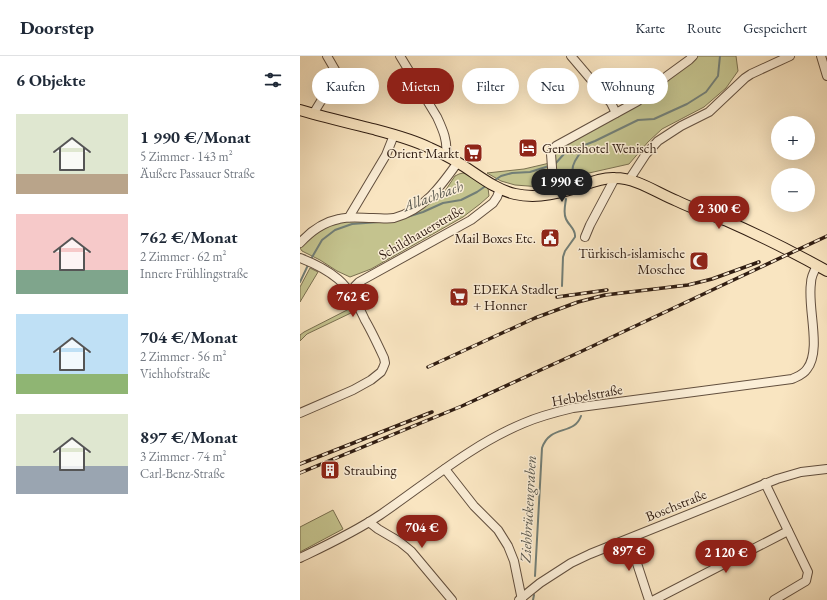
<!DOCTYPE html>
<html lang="de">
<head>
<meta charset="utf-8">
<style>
	:root { --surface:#fff; --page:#f6f6f7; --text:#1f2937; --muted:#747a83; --line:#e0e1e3; --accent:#8f2418 }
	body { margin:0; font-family:"EB Garamond",serif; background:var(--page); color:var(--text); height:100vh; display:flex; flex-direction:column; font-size:15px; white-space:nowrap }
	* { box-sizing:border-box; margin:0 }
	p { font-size:13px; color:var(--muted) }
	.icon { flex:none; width:22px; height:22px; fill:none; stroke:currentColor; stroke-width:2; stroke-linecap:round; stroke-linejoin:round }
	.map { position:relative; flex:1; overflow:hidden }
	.panel { display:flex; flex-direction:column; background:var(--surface); width:300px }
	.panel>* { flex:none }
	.hud { position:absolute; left:12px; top:12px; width:380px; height:36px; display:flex; gap:8px }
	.fabs { position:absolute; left:471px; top:60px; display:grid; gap:8px }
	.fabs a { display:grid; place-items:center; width:44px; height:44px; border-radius:50%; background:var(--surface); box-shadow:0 4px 16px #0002; font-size:20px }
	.price { position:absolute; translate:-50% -34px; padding:0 9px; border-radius:14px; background:var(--accent); color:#fff; font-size:13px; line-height:26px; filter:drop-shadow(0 1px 2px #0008) }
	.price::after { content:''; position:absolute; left:50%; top:24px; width:12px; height:9px; margin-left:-6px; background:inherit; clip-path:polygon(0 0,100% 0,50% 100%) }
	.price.on { background:#222; color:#fff }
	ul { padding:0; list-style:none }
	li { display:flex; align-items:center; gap:12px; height:100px; padding:0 16px }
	li span { display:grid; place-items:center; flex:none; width:112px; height:80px; border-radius:0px; color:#555 }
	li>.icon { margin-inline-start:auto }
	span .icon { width:48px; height:48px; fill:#fffc; stroke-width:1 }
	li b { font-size:17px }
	h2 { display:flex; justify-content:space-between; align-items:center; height:48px; padding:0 16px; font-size:17px }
	.chip { padding:0 14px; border-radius:18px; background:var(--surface); box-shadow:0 4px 16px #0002; font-size:14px; line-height:36px }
	.chip.on { background:var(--accent); color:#fff }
	header { display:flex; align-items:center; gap:24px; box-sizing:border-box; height:56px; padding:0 20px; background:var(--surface); border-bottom:1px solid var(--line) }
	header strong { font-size:19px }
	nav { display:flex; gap:22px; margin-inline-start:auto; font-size:14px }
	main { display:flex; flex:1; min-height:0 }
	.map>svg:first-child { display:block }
	.green { fill:#c4c38e; stroke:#7a7050 }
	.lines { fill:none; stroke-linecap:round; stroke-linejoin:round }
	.stream { stroke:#727e76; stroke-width:2 }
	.minor-casing { stroke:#624f3e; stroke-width:10 }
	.major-casing { stroke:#301d12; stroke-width:12 }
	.minor { stroke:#fbeed7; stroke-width:8 }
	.major { stroke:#f9e5c1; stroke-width:10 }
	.rail-casing { stroke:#301d12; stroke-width:3.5 }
	.rail { stroke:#fbeed7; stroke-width:2; stroke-dasharray:6; stroke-linecap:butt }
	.labels { text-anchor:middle; stroke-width:3; stroke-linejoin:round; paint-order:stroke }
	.poi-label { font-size:14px; fill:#301d12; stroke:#fbeed7; text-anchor:start }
	.street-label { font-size:14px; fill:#301d12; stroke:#fbeed7 }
	.water-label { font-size:15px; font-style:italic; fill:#56554c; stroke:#fbeed7 }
</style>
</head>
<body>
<header>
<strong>Doorstep</strong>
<nav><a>Karte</a><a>Route</a><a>Gespeichert</a></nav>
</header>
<main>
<section class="panel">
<h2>6 Objekte<svg class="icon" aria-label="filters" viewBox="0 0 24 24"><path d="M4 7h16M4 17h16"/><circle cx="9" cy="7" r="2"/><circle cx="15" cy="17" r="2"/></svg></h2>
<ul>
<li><span style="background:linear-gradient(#dfe7d0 75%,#b9a48a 0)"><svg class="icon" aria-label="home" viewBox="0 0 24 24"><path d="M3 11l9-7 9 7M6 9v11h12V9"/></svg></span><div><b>1 990 €/Monat</b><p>5 Zimmer · 143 m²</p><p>Äußere Passauer Straße</p></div></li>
<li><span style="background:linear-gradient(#f6c9c9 70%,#7fa58c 0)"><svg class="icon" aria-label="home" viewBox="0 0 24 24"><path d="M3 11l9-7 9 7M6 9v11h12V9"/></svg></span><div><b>762 €/Monat</b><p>2 Zimmer · 62 m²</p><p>Innere Frühlingstraße</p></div></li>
<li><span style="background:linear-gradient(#bfe0f5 75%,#8fb573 0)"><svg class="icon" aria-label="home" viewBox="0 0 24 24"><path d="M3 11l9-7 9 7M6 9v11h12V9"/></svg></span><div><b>704 €/Monat</b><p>2 Zimmer · 56 m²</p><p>Viehhofstraße</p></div></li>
<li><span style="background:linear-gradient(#dfe7d0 65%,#9aa5b1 0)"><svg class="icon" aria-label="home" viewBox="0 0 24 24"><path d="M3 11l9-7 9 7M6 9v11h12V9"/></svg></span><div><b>897 €/Monat</b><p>3 Zimmer · 74 m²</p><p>Carl-Benz-Straße</p></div></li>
</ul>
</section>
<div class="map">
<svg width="527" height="544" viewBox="0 0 527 544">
	<rect width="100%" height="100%" fill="#f9e5c1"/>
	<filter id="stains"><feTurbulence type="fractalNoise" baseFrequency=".005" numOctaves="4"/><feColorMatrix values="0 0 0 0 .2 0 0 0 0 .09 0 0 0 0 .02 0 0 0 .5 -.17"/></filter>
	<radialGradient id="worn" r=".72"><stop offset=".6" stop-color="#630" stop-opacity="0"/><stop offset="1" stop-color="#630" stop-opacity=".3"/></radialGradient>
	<g class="green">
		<path d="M397 0H436L438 15 426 32 404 51 362 73 348 86 329 108 289 117 261 128 241 131 215 129 201 125 187 117 224 113 254 106V99L258 93 340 46Z"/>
		<path d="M163 117 169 118 188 132 189 140 180 148 163 161 71 213 50 221 37 215 20 204 2 195 0 192 12 179 35 167 114 157 132 146 145 135 155 120 159 118Z"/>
		<path d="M10 212 18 216 0 246V231Z"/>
		<path d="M51 252 53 256 7 278 0 285V279L4 276Z"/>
		<path d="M33 454 43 473 0 496V471Z"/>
	</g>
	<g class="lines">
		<g class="stream">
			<path d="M255 108 264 98 267 96 295 85 338 64 354 63 387 48 406 36 418 20 420 0"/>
			<path d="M271 125 273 110 275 105 285 89"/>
			<path d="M192 126 201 120 212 117 230 116 249 110"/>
			<path d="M107 161 123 156 143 147 161 144 177 136 187 129"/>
			<path d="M11 203 22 184 35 174 52 168 79 166"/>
			<path d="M0 226 9 207"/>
			<path d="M262 230 263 201 265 195 275 181C276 173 269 170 266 163 263 157 265 150 266 143"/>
			<path d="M235 520 242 392C250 368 274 380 281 360"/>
			<path d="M233 544 234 539"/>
		</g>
		<g class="minor-casing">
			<g id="minor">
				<path d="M100 0 137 61C143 74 148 85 146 100"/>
				<path d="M271 0 311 47 316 57"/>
				<path d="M521 0 527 20"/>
				<path d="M13 58 21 45 39 25V22L38 19 27 0"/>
				<path d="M329 124 346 98 358 85 381 70 409 56 445 22 451 18 490 0"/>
				<path d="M254 138 251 98 252 94 256 90 338 45 367 20 389 4 393 0"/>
				<path d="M49 161 86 99 94 79"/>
				<path d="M285 181 290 169 315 122"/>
				<path d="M0 187C10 176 24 166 39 163 50 160 62 162 73 162 80 162 88 163 94 162 124 154 141 130 158 106"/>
				<path d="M0 202C13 207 26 213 38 223 50 233 58 249 65 264 72 276 78 289 84 302L85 307 83 312 81 316 71 324 53 334 0 357"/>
				<path d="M51 238 55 230 59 226 171 164 193 147 197 141 200 133"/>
				<path d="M145 413 174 450 198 474 208 490 214 505 222 544"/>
				<path d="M465 427 508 516 506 525 474 544"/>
				<path d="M69 466 78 473 100 486 111 495 152 544"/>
				<path d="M329 483 349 544"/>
				<path d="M0 502C27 489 55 476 80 459 127 427 171 389 224 367 240 360 256 356 273 352L492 323C498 320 503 319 507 313 522 294 507 251 511 227 511 221 514 215 517 210"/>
				<path d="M219 544 240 527 271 507 290 498 477 423 501 416 527 413"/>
				<path d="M354 544 488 475"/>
			</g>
		</g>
		<g class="major-casing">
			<path id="major" d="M0 54C24 61 49 67 73 73 92 78 112 83 130 92 139 96 149 101 157 106 176 117 193 133 215 138 232 142 252 139 269 134 284 130 299 121 315 122 337 122 357 137 377 145 393 153 410 158 427 165 461 180 495 197 527 215"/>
		</g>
		<use href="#minor" class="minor"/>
		<use href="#major" class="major"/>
		<g class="rail-casing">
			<g id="rail">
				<path d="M257 241 307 234"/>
				<path d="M128 311 235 262 278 246 305 239 388 229 412 223 459 206"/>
				<path d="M0 408 132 356"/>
				<path d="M0 417 162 350 280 296 527 180"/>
			</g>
		</g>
		<use href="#rail" class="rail"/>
	</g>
	<defs>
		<g id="hotel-square" transform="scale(1)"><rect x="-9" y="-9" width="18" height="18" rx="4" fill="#8f2418" stroke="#fbeed7"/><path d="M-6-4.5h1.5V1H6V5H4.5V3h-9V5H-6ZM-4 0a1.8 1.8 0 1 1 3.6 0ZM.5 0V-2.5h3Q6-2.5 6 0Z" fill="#fff"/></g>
		<g id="supermarket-square" transform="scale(1)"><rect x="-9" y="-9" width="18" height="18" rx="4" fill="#8f2418" stroke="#fbeed7"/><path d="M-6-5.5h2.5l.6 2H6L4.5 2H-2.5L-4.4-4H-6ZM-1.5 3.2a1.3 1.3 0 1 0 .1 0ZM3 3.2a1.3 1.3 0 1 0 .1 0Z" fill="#fff"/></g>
		<g id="civic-square" transform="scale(1)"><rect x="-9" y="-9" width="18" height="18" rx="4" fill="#8f2418" stroke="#fbeed7"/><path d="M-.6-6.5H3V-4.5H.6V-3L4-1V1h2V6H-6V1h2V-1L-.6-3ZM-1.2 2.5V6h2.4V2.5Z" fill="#fff"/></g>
		<g id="mosque-square" transform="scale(1)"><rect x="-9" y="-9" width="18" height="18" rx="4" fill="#8f2418" stroke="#fbeed7"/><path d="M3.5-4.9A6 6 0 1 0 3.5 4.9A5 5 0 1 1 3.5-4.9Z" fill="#fff"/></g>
		<g id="building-square" transform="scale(1)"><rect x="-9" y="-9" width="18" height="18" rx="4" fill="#8f2418" stroke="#fbeed7"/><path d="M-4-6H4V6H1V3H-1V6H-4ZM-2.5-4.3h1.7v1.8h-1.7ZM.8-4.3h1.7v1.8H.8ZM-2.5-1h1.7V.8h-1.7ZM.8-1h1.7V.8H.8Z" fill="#fff"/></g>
	</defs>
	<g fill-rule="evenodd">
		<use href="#hotel-square" x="228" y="92"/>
		<use href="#supermarket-square" x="173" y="97"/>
		<use href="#civic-square" x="250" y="182"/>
		<use href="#mosque-square" x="399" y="205"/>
		<use href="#supermarket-square" x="159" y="241"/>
		<use href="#building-square" x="30" y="414"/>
	</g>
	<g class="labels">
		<g class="poi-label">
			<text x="242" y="97">Genusshotel Wenisch</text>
			<text x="159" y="102" text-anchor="end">Orient Markt</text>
			<text x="236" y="187" text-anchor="end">Mail Boxes Etc.</text>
			<text x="385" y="202" text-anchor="end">Türkisch-islamische<tspan x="385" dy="16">Moschee</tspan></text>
			<text x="173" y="238">EDEKA Stadler<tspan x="173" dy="16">+ Honner</tspan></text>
			<text x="44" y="419">Straubing</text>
		</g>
		<g class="street-label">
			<text transform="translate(121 176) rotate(-30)" y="5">Schildhauerstraße</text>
			<text transform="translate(287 339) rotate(-10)" y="5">Hebbelstraße</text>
			<text transform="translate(376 449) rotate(-22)" y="5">Boschstraße</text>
		</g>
		<g class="water-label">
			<text transform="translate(133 140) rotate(-20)" y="5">Allachbach</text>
			<text transform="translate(228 453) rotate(-87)" y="5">Ziehbrückengraben</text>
		</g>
	</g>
	<rect width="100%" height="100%" filter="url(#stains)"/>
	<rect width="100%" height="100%" fill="url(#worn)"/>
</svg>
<div class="fabs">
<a>+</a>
<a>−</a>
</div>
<b class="price on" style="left:262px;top:147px">1 990 €</b>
<b class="price" style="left:419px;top:174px">2 300 €</b>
<b class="price" style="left:53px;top:262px">762 €</b>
<b class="price" style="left:122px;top:493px">704 €</b>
<b class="price" style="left:329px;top:516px">897 €</b>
<b class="price" style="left:426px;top:518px">2 120 €</b>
<div class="hud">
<a class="chip">Kaufen</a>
<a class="chip on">Mieten</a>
<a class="chip">Filter</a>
<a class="chip">Neu</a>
<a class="chip">Wohnung</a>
</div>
</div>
</main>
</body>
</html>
